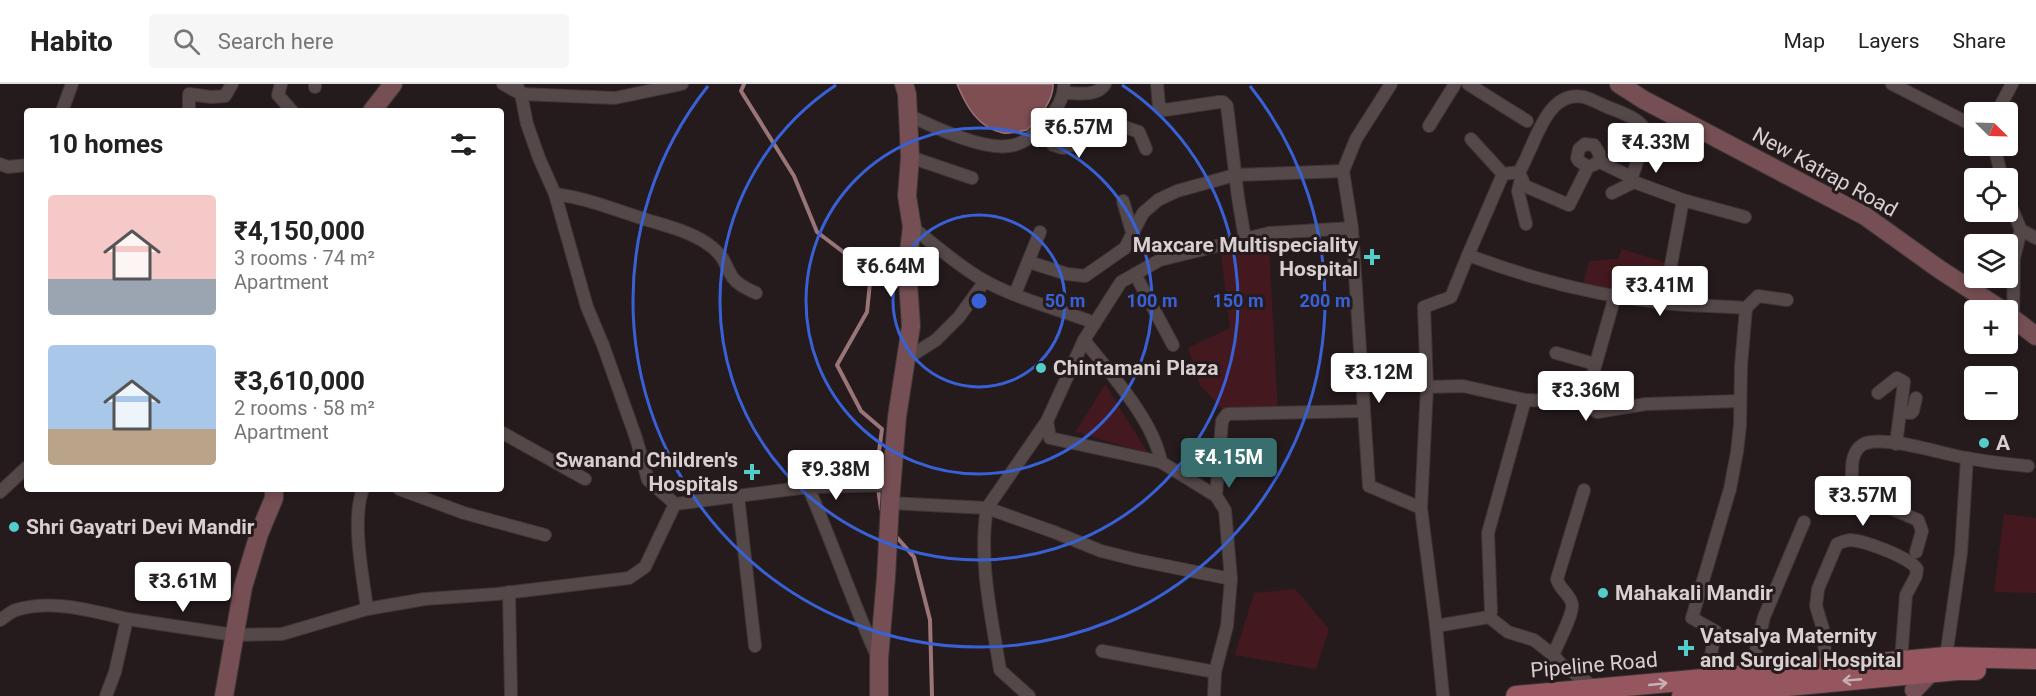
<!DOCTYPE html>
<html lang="en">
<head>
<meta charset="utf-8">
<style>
	:root { --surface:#fff; --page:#f6f6f6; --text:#222; --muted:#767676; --line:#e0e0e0; --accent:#386f6e }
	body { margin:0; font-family:Roboto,sans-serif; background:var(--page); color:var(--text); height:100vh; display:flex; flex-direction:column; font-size:22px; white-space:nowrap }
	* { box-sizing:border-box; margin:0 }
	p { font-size:20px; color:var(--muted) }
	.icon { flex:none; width:33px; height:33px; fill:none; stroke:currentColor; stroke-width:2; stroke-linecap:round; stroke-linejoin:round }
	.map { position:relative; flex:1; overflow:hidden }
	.panel { position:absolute; left:24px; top:24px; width:480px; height:384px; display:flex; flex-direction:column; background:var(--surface); border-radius:6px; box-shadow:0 3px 9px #0003 }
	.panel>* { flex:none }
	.needle { width:39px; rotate:113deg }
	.tools { position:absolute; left:1964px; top:18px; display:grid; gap:12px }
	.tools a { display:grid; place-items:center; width:54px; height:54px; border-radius:6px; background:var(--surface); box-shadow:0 3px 9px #0003; font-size:30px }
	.price { position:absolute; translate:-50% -51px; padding:0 14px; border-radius:6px; background:#fff; color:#222; font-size:20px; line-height:39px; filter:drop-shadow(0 2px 3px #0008) }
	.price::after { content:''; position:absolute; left:50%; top:36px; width:18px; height:14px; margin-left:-9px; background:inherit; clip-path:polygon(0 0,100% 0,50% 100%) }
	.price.on { background:var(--accent); color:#fff }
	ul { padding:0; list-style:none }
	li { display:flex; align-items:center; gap:18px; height:150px; padding:0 24px }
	li span { display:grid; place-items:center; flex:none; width:168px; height:120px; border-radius:6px; color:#555 }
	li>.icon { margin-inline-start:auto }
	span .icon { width:72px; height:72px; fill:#fffc; stroke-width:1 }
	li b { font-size:26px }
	h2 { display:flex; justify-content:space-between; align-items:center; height:72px; padding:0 24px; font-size:26px }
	header { display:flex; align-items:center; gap:36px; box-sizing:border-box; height:84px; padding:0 30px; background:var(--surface); border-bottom:2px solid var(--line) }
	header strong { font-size:28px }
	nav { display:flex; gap:33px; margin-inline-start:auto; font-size:21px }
	.search { width:420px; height:54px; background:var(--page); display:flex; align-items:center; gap:15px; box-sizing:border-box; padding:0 21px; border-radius:6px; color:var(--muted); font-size:22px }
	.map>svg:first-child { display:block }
	.green { fill:#43191f }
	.water { fill:#7e4e53; stroke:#997578; stroke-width:1.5 }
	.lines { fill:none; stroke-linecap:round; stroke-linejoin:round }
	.stream { stroke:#997578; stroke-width:4 }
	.street-casing { stroke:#3e3636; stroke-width:14 }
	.secondary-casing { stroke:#3e3636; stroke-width:20 }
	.primary-casing { stroke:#3e3636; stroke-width:22 }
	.street { stroke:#554849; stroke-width:12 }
	.secondary { stroke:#764f54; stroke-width:18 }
	.primary { stroke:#96565f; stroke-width:20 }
	.oneway { stroke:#c7b1b4 }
	.ring { fill:none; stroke:#3961d7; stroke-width:3 }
	.poi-dot { fill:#53cdca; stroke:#261b1c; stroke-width:2 }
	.labels { text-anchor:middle; stroke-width:6; stroke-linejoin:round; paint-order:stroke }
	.street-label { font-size:21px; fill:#d7cfd0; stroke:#261b1c }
	.poi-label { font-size:21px; font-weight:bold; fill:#d7cfd0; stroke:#261b1c; text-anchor:start }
	.centre { fill:#3961d7; stroke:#261b1c; stroke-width:3 }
	.ring-label { font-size:18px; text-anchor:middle; font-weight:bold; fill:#3961d7; stroke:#261b1c; stroke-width:6; stroke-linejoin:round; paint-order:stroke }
</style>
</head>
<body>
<header>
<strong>Habito</strong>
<div class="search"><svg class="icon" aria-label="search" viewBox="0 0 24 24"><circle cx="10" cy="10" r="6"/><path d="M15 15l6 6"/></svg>Search here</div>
<nav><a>Map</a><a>Layers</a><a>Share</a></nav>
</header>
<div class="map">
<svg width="2036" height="612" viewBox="0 0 2036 612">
	<rect width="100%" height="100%" fill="#261b1c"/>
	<g class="green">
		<path d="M1269 165 1278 328H1225L1200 301 1188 264 1230 244 1221 170Z"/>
		<path d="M1622 165 1667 179 1660 215 1583 201 1589 177 1618 175Z"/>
		<path d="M1105 300 1148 369 1076 348Z"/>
		<path d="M2004 430 2036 434V509L1994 508Z"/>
		<path d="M1295 505 1329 545 1316 585 1235 571 1254 509Z"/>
	</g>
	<path class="water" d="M957 0H1053C1054 17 1038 34 1027 46 1020 47 1010 50 1003 49 978 44 966 22 957 0Z"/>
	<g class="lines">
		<g class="stream">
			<path d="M744 0 741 7 794 92 817 148 871 189 867 228 837 281 861 327 882 345 876 390 881 425"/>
			<path d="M894 450 914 473 930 536 932 612"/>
		</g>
		<g class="street-casing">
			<g id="street">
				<path d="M281 0 278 11 292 27"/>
				<path d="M503 0 521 10 527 40 539 74 555 110 587 223 603 261 636 354 648 396 675 420"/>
				<path d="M1157 0 1159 22 1165 26 1219 18H1223L1227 22 1238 113 1245 156"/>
				<path d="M1391 0 1356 55 1343 87 1352 144 1369 402 1421 424 1436 542 1443 612"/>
				<path d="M1468 0 1527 37"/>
				<path d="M1892 0 1974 42"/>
				<path d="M315 3V0"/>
				<path d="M518 4 521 10 615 14 682 0"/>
				<path d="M1064 9C1078 9 1097 13 1105 0"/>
				<path d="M62 27 72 0"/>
				<path d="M189 27V10L211 13 225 12 232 0"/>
				<path d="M1997 28 2012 0"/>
				<path d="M906 30C932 42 981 66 1008 62 1023 61 1033 51 1044 41 1054 30 1064 15 1064 0"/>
				<path d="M1429 42 1455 0"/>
				<path d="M1041 43 1053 61 1063 64 1125 43 1139 48 1146 65"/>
				<path d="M1471 55 1503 90"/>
				<path d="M1994 62 2002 94"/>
				<path d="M910 73 972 94"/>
				<path d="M0 80 8 83 27 81"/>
				<path d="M1519 88 1525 102 1569 121 1588 83"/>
				<path d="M1503 90 1519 88C1535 63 1545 5 1584 13 1591 15 1598 19 1605 22 1622 29 1638 33 1647 48L1633 90 1627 91 1600 78 1599 69 1594 61 1585 60 1579 65 1577 74 1579 77 1588 83 1600 78"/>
				<path d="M1521 95 1518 107 1526 140"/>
				<path d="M1612 109 1634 98 1683 116 1745 133"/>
				<path d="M555 110C585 114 607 123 635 132 660 141 692 146 713 164 726 175 725 182 733 194 739 202 748 205 756 209"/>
				<path d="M2007 113 2021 146 2036 154"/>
				<path d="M1123 117 1132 148"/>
				<path d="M912 143C935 161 957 181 983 196 1017 215 1058 225 1095 239"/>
				<path d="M1468 171 1503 90"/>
				<path d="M1029 178 1067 190 1085 192 1125 164 1143 129 1158 116 1177 107 1235 91 1343 87"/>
				<path d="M1135 190 1173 261"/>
				<path d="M1015 210 1040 148"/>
				<path d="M1664 219 1683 116"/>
				<path d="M1746 224 1758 212 1787 216"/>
				<path d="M2013 234 2014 174 2021 146"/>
				<path d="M1084 256C1110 289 1154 337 1161 378L1216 412 1225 426 1231 495 1227 542 1215 588 1214 612"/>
				<path d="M1556 269 1595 280"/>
				<path d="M906 275 936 256 959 233 985 197"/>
				<path d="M1427 303 1463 302 1525 316 1488 449 1491 528 1489 533 1436 542"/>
				<path d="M1878 309 1897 294 1904 298 1896 360"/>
				<path d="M1525 316 1585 318 1597 328 1646 320 1740 317"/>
				<path d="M1585 318 1615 212"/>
				<path d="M1901 328 1911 329 1913 327 1916 314"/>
				<path d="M1047 337 1050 354 1161 378"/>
				<path d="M501 348 585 395"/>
				<path d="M808 403 891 401"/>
				<path d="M363 405C351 436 363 492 367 525"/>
				<path d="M399 405 464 429 545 451"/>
				<path d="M0 408 27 383"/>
				<path d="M738 412 755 562"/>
				<path d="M1216 412 1222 337 1227 330 1364 327"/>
				<path d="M890 419 987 424 1054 448 1101 467 1137 476 1231 495"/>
				<path d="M1421 424 1427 303 1424 223 1451 213 1468 171C1533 196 1604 213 1673 220 1697 222 1721 222 1746 224L1741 282 1740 341 1737 368 1730 405 1692 534 1715 547 1710 578 1705 595"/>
				<path d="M1916 468 1922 447 1918 436 1859 411C1850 404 1852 396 1852 385 1852 375 1855 363 1866 359 1889 352 1942 370 1967 374 1987 378 2007 380 2028 382"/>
				<path d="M509 508 511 612"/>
				<path d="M1489 533 1508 548 1534 556 1553 571 1561 580 1597 605"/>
				<path d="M127 535 234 551 282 550 367 525 425 515 497 510 629 494 645 483 675 420 808 403C833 459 852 518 878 574"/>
				<path d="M0 536C5 533 10 528 16 526 52 515 92 527 127 535L115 588 106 612"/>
				<path d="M1102 567 1215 588"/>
				<path d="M1553 571C1557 561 1574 529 1572 520 1570 510 1559 505 1557 495L1584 406"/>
				<path d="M1946 573 1961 469 1967 374"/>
				<path d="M1826 584 1823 545 1816 522 1818 505 1837 460C1842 458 1846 456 1851 456 1865 457 1909 473 1917 485L1916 492 1906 511 1901 576"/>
				<path d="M1750 591 1764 533 1804 438"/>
				<path d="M1029 612 1000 586C992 534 978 477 987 424L1047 337 1084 256 1121 198 1160 176 1269 149 1352 144"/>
			</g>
		</g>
		<g class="secondary-casing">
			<g id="secondary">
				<path d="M1619 0 1644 16 1865 132 1939 185 2002 226"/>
				<path d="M372 27 393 0"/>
				<path d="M2007 230 2036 252"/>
				<path d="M1914 606 1936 583"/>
				<path d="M224 612 243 503 259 450 274 414V405"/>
				<path d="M879 612V575L886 493 890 419 897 333 911 242 907 183 912 143 907 112 910 73 907 10 904 0"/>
			</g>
		</g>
		<g class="primary-casing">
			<g id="primary">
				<path d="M1516 612 1946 573 2036 575"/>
				<path d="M1682 612 1957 586H1976"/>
			</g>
		</g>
		<use href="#street" class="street"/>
		<use href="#secondary" class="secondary"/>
		<use href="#primary" class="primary"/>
	</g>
	<defs><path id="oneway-shaft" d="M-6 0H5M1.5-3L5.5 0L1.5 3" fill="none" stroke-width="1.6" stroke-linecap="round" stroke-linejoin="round" transform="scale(1.5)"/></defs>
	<g class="oneway">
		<use href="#oneway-shaft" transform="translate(1852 596) rotate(175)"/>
		<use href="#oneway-shaft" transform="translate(1658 600) rotate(-6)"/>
	</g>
	<g class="ring">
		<circle cx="979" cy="217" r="86"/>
		<circle cx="979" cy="217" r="173"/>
		<path d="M1122 1A259 259 0 1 1 836 1"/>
		<path d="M1250 2A346 346 0 1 1 708 2"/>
	</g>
	<g class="poi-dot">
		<path d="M1369 164h6v6h6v6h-6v6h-6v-6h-6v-6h6z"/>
		<circle cx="1041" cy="284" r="6"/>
		<circle cx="1984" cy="359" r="6"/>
		<path d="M749 379h6v6h6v6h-6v6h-6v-6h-6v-6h6z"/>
		<circle cx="14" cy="443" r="6"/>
		<circle cx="1603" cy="509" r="6"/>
		<path d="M1683 555h6v6h6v6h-6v6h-6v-6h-6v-6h6z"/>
	</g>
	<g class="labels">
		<g class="street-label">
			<text transform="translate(1825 88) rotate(29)" y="7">New Katrap Road</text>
			<text transform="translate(1594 581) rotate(-5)" y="7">Pipeline Road</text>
		</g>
		<g class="poi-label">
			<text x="1358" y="168" text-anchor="end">Maxcare Multispeciality<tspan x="1358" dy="24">Hospital</tspan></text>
			<text x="1053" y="291">Chintamani Plaza</text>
			<text x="1996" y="366">A</text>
			<text x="738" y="383" text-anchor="end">Swanand Children's<tspan x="738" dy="24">Hospitals</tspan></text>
			<text x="26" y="450">Shri Gayatri Devi Mandir</text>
			<text x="1615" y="516">Mahakali Mandir</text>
			<text x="1700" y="559">Vatsalya Maternity<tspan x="1700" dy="24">and Surgical Hospital</tspan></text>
		</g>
	</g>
	<circle cx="979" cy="217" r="9" class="centre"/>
	<g class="ring-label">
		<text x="1065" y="223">50 m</text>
		<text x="1152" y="223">100 m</text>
		<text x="1238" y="223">150 m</text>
		<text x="1325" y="223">200 m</text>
	</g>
</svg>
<div class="tools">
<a><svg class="needle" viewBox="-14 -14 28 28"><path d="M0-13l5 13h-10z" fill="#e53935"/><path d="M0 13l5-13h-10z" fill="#767676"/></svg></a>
<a><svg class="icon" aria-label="locate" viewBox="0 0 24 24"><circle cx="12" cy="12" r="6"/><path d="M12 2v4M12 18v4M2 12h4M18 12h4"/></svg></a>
<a><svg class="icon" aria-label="layers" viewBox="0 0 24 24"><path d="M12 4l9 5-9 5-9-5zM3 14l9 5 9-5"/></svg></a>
<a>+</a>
<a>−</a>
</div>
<b class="price" style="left:1079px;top:75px">₹6.57M</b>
<b class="price" style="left:1656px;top:90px">₹4.33M</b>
<b class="price" style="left:891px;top:214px">₹6.64M</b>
<b class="price" style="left:1660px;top:233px">₹3.41M</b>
<b class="price" style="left:1379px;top:320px">₹3.12M</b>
<b class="price" style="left:1586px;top:338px">₹3.36M</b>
<b class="price on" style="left:1229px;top:405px">₹4.15M</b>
<b class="price" style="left:836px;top:417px">₹9.38M</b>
<b class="price" style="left:1863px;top:443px">₹3.57M</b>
<b class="price" style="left:183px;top:529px">₹3.61M</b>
<section class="panel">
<h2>10 homes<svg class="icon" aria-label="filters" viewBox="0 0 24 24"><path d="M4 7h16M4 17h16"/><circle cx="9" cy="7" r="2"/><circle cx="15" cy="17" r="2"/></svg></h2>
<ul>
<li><span style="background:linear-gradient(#f6c9c9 70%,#9aa5b1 0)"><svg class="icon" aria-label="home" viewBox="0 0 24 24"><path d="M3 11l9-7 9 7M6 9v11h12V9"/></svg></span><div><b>₹4,150,000</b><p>3 rooms · 74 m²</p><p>Apartment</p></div></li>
<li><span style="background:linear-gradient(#a9c7e8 70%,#b9a48a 0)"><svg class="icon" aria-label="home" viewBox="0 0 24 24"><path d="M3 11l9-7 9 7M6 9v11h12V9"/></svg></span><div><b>₹3,610,000</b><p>2 rooms · 58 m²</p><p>Apartment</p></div></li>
</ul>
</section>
</div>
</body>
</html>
